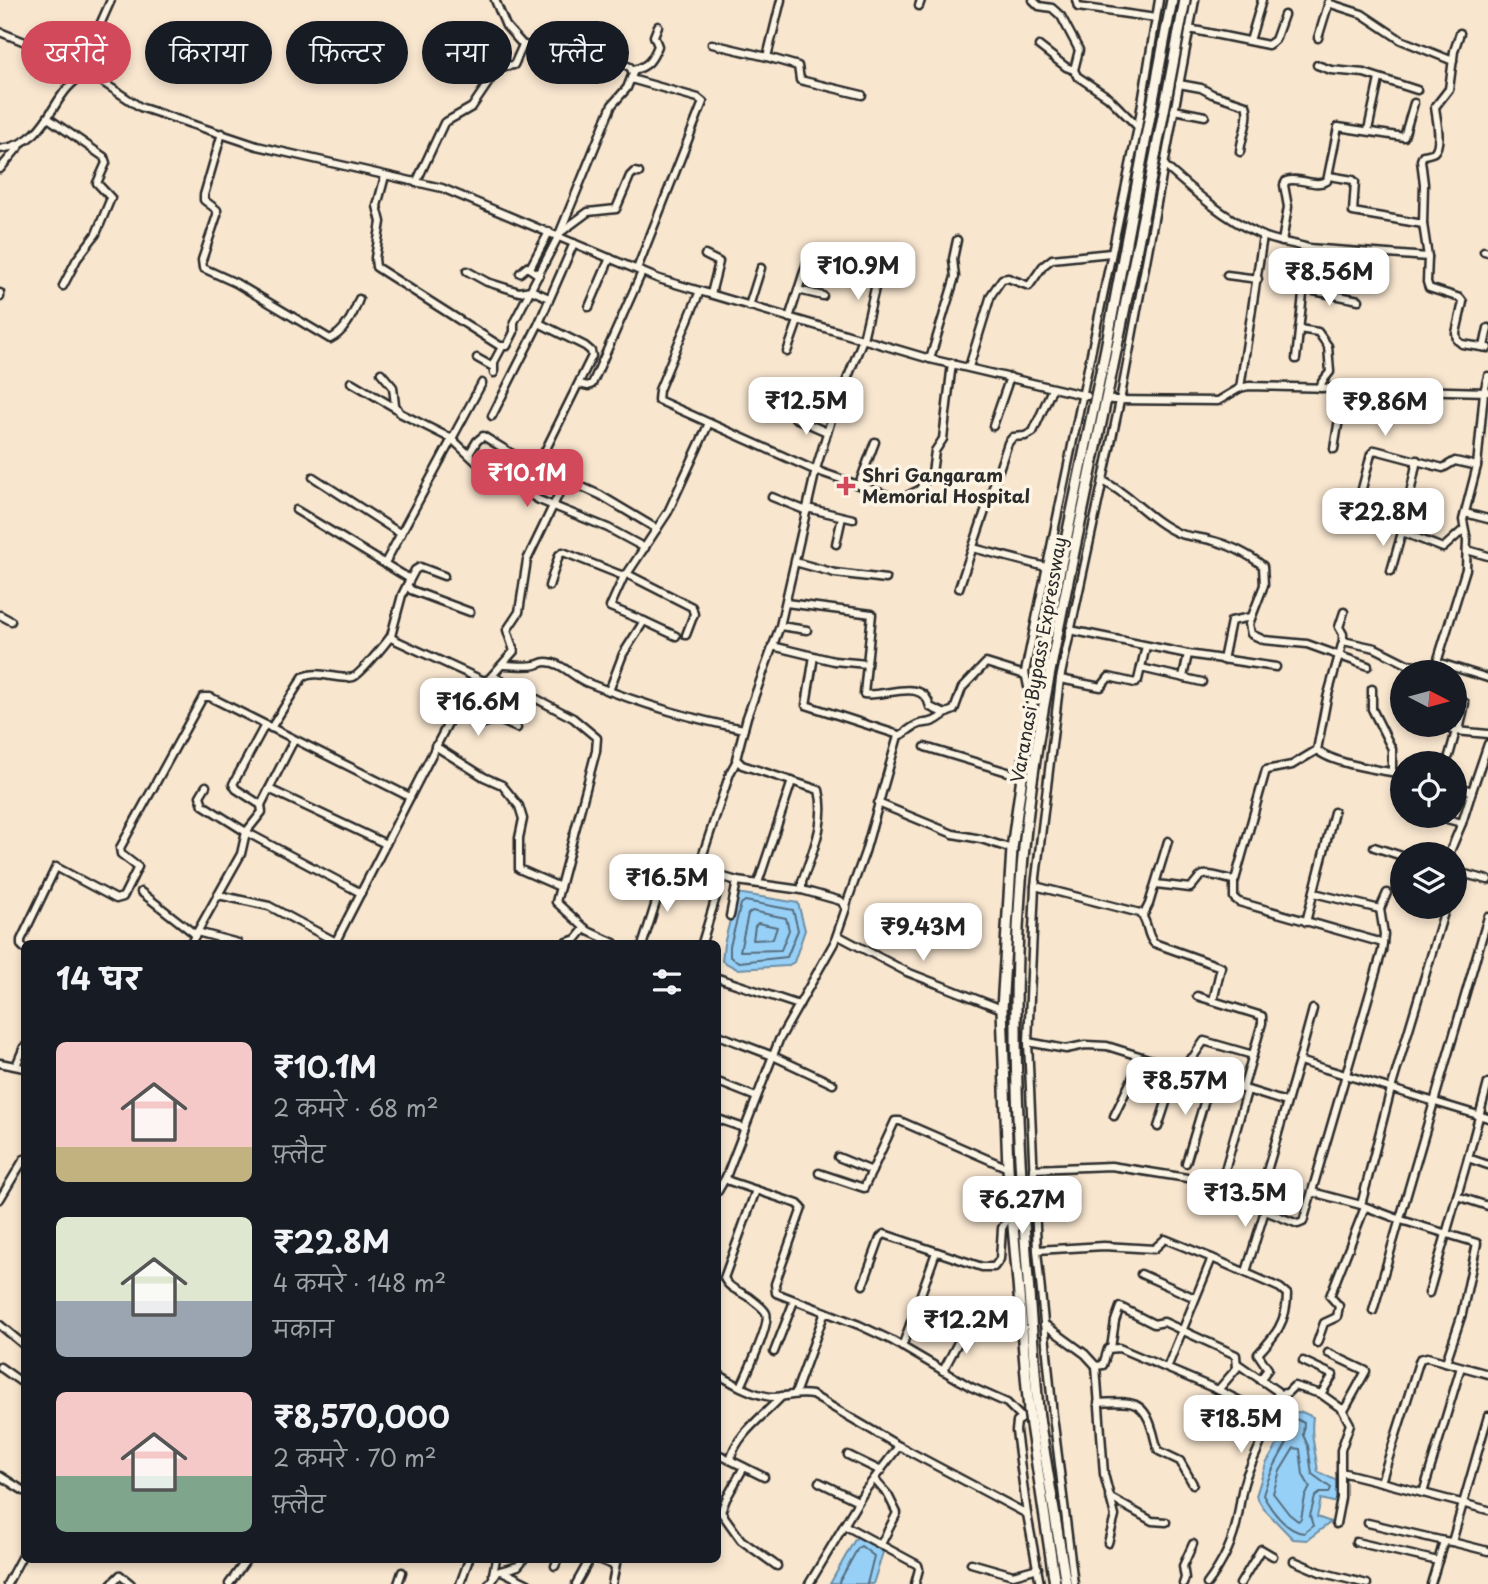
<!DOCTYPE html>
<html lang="hi">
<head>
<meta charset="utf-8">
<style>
	:root { --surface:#171b24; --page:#20242c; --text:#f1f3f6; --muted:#9ea1a6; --accent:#d1495b }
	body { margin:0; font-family:"Playpen Sans","Playpen Sans Deva",sans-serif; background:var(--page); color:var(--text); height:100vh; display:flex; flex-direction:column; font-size:26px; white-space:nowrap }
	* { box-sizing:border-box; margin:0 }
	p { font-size:23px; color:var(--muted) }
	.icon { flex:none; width:38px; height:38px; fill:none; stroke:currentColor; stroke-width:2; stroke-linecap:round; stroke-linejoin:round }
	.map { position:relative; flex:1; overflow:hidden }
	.side { position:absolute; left:21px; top:940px; width:700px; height:623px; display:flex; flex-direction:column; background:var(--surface); border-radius:10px; box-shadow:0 4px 10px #0003 }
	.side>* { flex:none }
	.top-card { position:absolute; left:21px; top:21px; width:700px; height:63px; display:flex; gap:14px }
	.needle { width:46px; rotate:96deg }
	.fabs { position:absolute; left:1390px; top:660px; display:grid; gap:14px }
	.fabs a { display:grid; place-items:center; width:77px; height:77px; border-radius:50%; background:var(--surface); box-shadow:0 4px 10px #0003; font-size:35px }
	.price { position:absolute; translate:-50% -60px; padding:0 16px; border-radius:14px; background:#fff; color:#222; font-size:23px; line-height:46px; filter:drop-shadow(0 2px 4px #0008) }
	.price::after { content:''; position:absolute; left:50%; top:42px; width:21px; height:16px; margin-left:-10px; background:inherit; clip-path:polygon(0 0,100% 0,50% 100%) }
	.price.current { background:var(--accent); color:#fff }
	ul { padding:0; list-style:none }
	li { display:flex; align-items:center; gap:21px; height:175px; padding:0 35px }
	li span { display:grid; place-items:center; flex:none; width:196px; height:140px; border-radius:10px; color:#555 }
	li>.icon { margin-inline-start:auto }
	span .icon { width:84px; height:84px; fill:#fffc; stroke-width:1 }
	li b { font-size:30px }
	h2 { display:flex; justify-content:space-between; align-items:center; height:84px; padding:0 35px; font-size:30px }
	.chip { padding:0 24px; border-radius:32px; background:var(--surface); box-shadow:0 4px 10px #0003; font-size:24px; line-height:63px }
	.chip.current { background:var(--accent); color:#fff }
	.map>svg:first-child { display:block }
	.water { fill:#97d0f7; stroke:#6c8ea5; stroke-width:2 }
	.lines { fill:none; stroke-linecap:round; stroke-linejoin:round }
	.shore { stroke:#566d7d; stroke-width:2 }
	.minor-casing { stroke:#2b2b2b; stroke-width:11 }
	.highway-casing { stroke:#2b2b2b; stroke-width:14 }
	.minor { stroke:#fcf5e5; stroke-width:6 }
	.highway { stroke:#fcf5e5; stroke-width:9 }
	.highway-bridge-casing { stroke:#2b2b2b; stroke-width:14; stroke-linecap:butt }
	.highway-bridge { stroke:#fcf5e5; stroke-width:9 }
	.poi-dot { fill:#d1495b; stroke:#fcf5e5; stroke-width:2.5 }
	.labels { text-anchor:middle; stroke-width:7; stroke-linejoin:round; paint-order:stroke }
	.poi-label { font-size:18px; font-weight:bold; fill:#2b2b2b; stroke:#fcf5e5; text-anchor:start }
	.street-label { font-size:18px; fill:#2b2b2b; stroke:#fcf5e5 }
</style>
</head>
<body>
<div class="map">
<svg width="1488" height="1584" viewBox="0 0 1488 1584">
	<rect width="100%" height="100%" fill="#f8e6cf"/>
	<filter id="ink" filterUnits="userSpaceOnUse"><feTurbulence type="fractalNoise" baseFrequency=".0143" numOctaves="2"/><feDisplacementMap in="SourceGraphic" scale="14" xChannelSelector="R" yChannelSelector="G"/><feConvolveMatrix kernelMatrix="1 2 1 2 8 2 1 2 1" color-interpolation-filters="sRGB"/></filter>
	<g filter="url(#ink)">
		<g class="water">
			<path d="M737 893 798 903 805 930 794 962 787 966 737 969 722 961 724 944Z"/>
			<path d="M1302 1412 1313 1417C1310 1436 1316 1453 1318 1472L1338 1481 1337 1503 1321 1499 1317 1517 1331 1522 1307 1540 1293 1539 1263 1508 1256 1496 1266 1464 1284 1434 1288 1413Z"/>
			<path d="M858 1534 883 1552 873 1584H830Z"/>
		</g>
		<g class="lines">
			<g class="shore">
				<path d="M745 901 793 910 798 930 787 957 739 962 730 957V946L741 904Z"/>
				<path d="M752 911 786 918 789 930 781 950 740 951 748 914Z"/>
				<path d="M758 923 777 927 773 939 753 940 755 926Z"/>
				<path d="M1296 1419 1304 1423 1303 1435 1308 1446 1312 1474 1331 1488 1329 1493H1320L1315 1497 1310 1516 1313 1526 1304 1533C1287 1532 1271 1510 1263 1495 1269 1473 1278 1460 1288 1441 1292 1434 1292 1425 1296 1419Z"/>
				<path d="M1294 1448 1300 1449 1303 1475 1310 1487 1305 1497 1301 1519 1298 1521 1289 1514 1273 1493 1280 1471Z"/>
				<path d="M838 1584 858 1548 861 1546 874 1556 867 1584"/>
			</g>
			<g class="minor-casing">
				<g id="minor">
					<path d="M1033 0 1039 6 1052 8 1061 16 1079 50 1074 70 1077 76 1108 97 1138 127"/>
					<path d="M1076 0 1078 7 1156 18"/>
					<path d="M1328 3 1362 14 1401 40 1453 61"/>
					<path d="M919 6 921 0"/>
					<path d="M1189 29 1268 45 1275 40 1284 15"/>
					<path d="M0 32 82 65 85 76"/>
					<path d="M1318 38 1329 2"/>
					<path d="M1250 41 1262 0"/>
					<path d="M712 44 767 57 781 0"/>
					<path d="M1039 46 1066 67 1074 70"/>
					<path d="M767 57 798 66 800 80 862 95"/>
					<path d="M82 65 111 0"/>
					<path d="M1317 65 1331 70 1364 73 1417 90"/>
					<path d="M633 70C648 67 652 60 658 46L654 36 658 26"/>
					<path d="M631 79 698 98 703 102 637 269"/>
					<path d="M1179 84 1201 88 1212 94 1246 105C1251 118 1241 137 1240 152"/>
					<path d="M1174 110 1205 116"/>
					<path d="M48 118 104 157 106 163 97 183 111 198 96 234 77 259 63 286"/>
					<path d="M1368 130 1379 79"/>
					<path d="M222 133 204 195V200L217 210V215L202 260 203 268 236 283 330 339C345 332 354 313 359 299"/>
					<path d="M0 149C53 143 51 87 85 76L101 81 140 107 257 146 442 188 659 279 930 359 1087 396"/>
					<path d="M1164 165C1193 191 1225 219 1261 235 1276 242 1293 243 1308 248L1296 359"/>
					<path d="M0 169 21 144"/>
					<path d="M385 176 377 206 381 222 375 258 376 267 500 346H507L514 332V322L558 237 612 105 627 88 633 73 630 67C615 59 599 62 582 58 562 53 545 46 523 45"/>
					<path d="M1329 176 1353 180 1355 182 1353 212 1423 224"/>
					<path d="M416 183 444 123 472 107 499 67 514 65 523 45 506 26 495 0"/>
					<path d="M561 232 588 212 616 209 630 176 634 172 639 173"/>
					<path d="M1282 242 1288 207 1284 185 1286 181C1299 176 1314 188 1327 181L1338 127 1404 137 1414 103"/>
					<path d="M574 243 539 323 585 346 591 351 592 356 542 457 541 466 547 471 600 495 657 529"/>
					<path d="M1308 248 1428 257 1427 282 1429 288 1460 298 1463 302 1456 333 1457 340 1462 344 1488 348"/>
					<path d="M1484 251 1488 252"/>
					<path d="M705 255 719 262 711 294"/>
					<path d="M1428 257 1423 224 1424 184 1421 160 1423 155C1424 155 1434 153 1434 152 1443 144 1436 117 1435 107L1449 89 1454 51 1460 33"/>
					<path d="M530 268 549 232"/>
					<path d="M467 271 487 282 519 292 531 290 549 298"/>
					<path d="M879 271 863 339 831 420 816 469 780 626 747 717 736 759 742 765 819 790C827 822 812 853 802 882V890L841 901 846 908 834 943 779 1040 726 1177 729 1181 798 1204 802 1208 775 1284 776 1293 859 1325 891 1340 971 1387 1007 1403 1022 1418"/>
					<path d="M520 273 527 267 539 275"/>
					<path d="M1227 275 1258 279"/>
					<path d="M1304 289 1359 300"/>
					<path d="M798 290 823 296"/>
					<path d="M700 291 659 390 658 400 812 469 887 495 905 497 919 490 932 473 935 451 943 439 952 363"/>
					<path d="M0 293V297"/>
					<path d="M749 306 761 268"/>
					<path d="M589 307 610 258"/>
					<path d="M789 318 811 250"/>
					<path d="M1299 329 1318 332 1328 346 1330 372 1322 382 1321 388"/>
					<path d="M1484 347 1488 328"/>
					<path d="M787 352 798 321"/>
					<path d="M477 358 493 367"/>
					<path d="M930 359 955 277 953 259 957 240"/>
					<path d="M969 367 991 295 1002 279 1008 278 1029 286 1043 266 1052 259 1111 253"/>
					<path d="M381 373 393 387 395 405 400 413 452 439 486 471 517 485 541 466"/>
					<path d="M494 373V362L502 347"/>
					<path d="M351 382 397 409"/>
					<path d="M579 384 588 386 592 384 642 272"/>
					<path d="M1240 388 1263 236"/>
					<path d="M1112 400 1218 401 1240 388 1249 386 1488 392"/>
					<path d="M492 416 539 323"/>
					<path d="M795 418 827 432"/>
					<path d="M993 426 1010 377"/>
					<path d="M1334 449 1344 389"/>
					<path d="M469 454 477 441 483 436 537 469"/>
					<path d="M313 477 401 534"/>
					<path d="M1103 481C1130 494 1150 521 1178 533 1188 537 1200 537 1210 540 1227 544 1249 554 1263 566L1264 585 1249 624 1251 634 1264 640 1307 644 1368 666"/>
					<path d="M859 484 875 442"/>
					<path d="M514 485 539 500 608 528 645 548"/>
					<path d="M772 497 807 511"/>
					<path d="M807 508 853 519"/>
					<path d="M296 510 410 579"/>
					<path d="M1465 513 1488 519"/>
					<path d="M1355 516 1371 454 1375 450 1443 468 1455 461 1477 466"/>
					<path d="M1402 532 1443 548 1463 530"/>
					<path d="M836 544 842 517"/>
					<path d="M973 548 1046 567"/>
					<path d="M1467 550 1488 556"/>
					<path d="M795 562 835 573 886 579"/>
					<path d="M385 563 482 383"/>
					<path d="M1391 571 1402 532 1417 460"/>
					<path d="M627 574 692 607 694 614 686 635"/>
					<path d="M444 576 420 567 415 570 407 585 411 590 470 612"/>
					<path d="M407 585 402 595 391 636 393 639 484 681"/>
					<path d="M549 586 559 555 563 552 621 575 627 574 668 512 709 423"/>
					<path d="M959 588 1008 443 1013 437 1025 436 1033 432 1052 389"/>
					<path d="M786 603 872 614 864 694C884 698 924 676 930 707L943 713"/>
					<path d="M1344 612 1339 627 1343 634V641L1327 698 1317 750C1333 764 1380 770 1402 774"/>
					<path d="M0 615 11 621"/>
					<path d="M644 621 676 636"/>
					<path d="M780 626 807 630"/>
					<path d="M1070 630 1188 654 1276 667"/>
					<path d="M1343 641 1375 648 1407 664 1435 667"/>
					<path d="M772 646 834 661 867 664"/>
					<path d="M814 656 806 705 899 735"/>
					<path d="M1223 660 1231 621 1251 617"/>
					<path d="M1437 662 1488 678"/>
					<path d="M503 665C513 665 526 667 535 665 541 664 540 662 546 662 562 662 574 678 588 683 639 703 690 719 744 729"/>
					<path d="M1141 668 1202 682"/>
					<path d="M1434 672 1466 569 1467 540 1463 520 1477 466 1484 392 1488 376"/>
					<path d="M493 676 573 718 597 738 596 751 556 902 588 931 614 943"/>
					<path d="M1183 677 1188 654"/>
					<path d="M1060 679 1101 687 1109 677 1135 683 1138 680 1146 646"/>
					<path d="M1372 689V709L1392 749V772"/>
					<path d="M609 691 623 654 644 621 610 607 624 576"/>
					<path d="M1031 702 1025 672 1138 127 1159 0"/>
					<path d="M1396 702 1402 704"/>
					<path d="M455 708 481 724 497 719 517 728"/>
					<path d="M1436 724 1456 731 1488 734"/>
					<path d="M271 728 303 677C319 669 337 681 353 677 359 676 386 643 391 636"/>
					<path d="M1459 731 1465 703"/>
					<path d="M435 746 484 777 502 785 519 806 523 819 519 838V869L560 887"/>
					<path d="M925 747 1021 776"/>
					<path d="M1449 756 1456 731"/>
					<path d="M736 762 730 773 702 857 700 870 737 881 802 890"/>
					<path d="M206 786 200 796 203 805 246 832 361 893"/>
					<path d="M1454 786 1472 791 1488 744"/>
					<path d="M269 789 294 740"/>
					<path d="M878 803 953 834 981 839 1012 849"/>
					<path d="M261 805 269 789 386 844"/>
					<path d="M1435 816 1462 823"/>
					<path d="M1374 847 1402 856"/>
					<path d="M1449 854 1462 823 1472 791"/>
					<path d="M1454 880 1457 872 1488 880"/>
					<path d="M1234 881V898L1239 902 1383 943"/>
					<path d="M758 883 792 781"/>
					<path d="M1156 884 1190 888C1194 885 1198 877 1203 875 1212 873 1227 880 1235 880L1266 770 1292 765 1317 750"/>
					<path d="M1397 885 1402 880"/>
					<path d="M1035 886 1140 913C1149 922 1146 935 1154 943L1221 967 1213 1001"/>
					<path d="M141 892 196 935"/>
					<path d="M1314 893 1380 909"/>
					<path d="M218 895 269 906 336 942"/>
					<path d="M846 905 865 852 898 736C906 734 909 728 917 725 922 722 928 724 934 721 943 717 943 713 954 710L962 688 986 663 1025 675"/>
					<path d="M1446 906 1391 1089 1361 1205 1401 1220 1477 1243 1462 1314 1446 1362"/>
					<path d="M730 916 737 881"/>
					<path d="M1143 916 1149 904 1168 841"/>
					<path d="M1306 922 1334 812"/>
					<path d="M197 932 238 943"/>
					<path d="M837 935 907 972 1002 1009"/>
					<path d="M191 943 241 854 246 832 262 812 261 805 236 789 233 784 265 725"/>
					<path d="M335 943 464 692 473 684 489 679 514 651 507 630 519 612 527 560 566 479"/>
					<path d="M565 943 576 939 585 928"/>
					<path d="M643 943 664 877"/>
					<path d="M702 943 722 877"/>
					<path d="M24 948 21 945V940L56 867 116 899 123 897 138 867 121 854 120 848 203 697H210L410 797"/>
					<path d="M718 978 799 1005"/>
					<path d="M1197 996 1262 1016V1023L1243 1089"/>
					<path d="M718 1035 773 1056 833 1084"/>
					<path d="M1028 1042 1066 1049 1085 1045 1107 1046 1286 1102"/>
					<path d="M1299 1061 1313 1009"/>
					<path d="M0 1063 24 1068"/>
					<path d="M16 1066 24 1047"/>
					<path d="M718 1082 756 1097"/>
					<path d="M1488 1083 1468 1158 1488 1165"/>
					<path d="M1114 1116 1142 1058"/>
					<path d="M718 1119 744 1128"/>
					<path d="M1158 1127 1177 1069 1193 1057 1204 1041 1253 1055"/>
					<path d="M838 1157 872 1171"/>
					<path d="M1186 1163 1211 1079"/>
					<path d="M1033 1169 1111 1166 1219 1183 1222 1181 1247 1091"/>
					<path d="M819 1173 864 1188 895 1121H900L1008 1168"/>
					<path d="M1263 1185 1299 1061 1488 1118"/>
					<path d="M718 1191 726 1177"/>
					<path d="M1312 1192 1361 1205"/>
					<path d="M1457 1196 1488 1206"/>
					<path d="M0 1199 24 1159"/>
					<path d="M1265 1211 1298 1224 1303 1222 1382 951 1384 934 1380 909 1387 893"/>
					<path d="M1037 1250 1104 1246 1154 1249 1165 1239 1212 1258"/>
					<path d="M1246 1272 1270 1194"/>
					<path d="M1141 1274 1195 1298"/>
					<path d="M863 1285 880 1238 884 1234 982 1267H994L1000 1259 1002 1228 1011 1213"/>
					<path d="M1429 1293 1468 1158"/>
					<path d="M1373 1311 1488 917"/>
					<path d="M1044 1324 1085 1354 1096 1366 1103 1365 1108 1349 1119 1348 1218 1390 1270 1416"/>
					<path d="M0 1325 24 1345"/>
					<path d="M1317 1343 1324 1323 1337 1317 1339 1306 1330 1296 1365 1207"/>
					<path d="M902 1347 936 1252"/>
					<path d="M1111 1348 1115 1321 1120 1307 1154 1324 1164 1322 1236 1355 1237 1368 1218 1390"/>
					<path d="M774 1352 794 1301"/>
					<path d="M1303 1361 1333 1375 1321 1394"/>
					<path d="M1096 1366 1104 1474 1115 1516 1108 1543"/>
					<path d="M0 1367 24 1384"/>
					<path d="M1167 1368 1212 1258 1280 1288 1287 1294C1287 1322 1275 1336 1258 1354L1268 1369 1260 1380"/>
					<path d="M943 1371 965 1329"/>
					<path d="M718 1374C734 1384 754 1396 774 1397 787 1397 798 1392 812 1395L899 1446 1027 1514"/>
					<path d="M1488 1374 1427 1357 1420 1359 1381 1482 1488 1510"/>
					<path d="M741 1387C746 1375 771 1324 766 1313 764 1308 755 1302 750 1298 740 1291 729 1289 724 1278L756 1190"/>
					<path d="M795 1394 825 1312"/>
					<path d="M1278 1394 1287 1393 1294 1386 1321 1394 1342 1409 1346 1407 1366 1371 1328 1353"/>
					<path d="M1098 1403C1126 1402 1143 1397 1152 1429 1155 1437 1155 1444 1159 1451L1180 1461 1193 1484"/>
					<path d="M1342 1409 1350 1424 1341 1450V1472L1381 1482"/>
					<path d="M1023 1418 1017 1422 1016 1431 1027 1514 1040 1584"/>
					<path d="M718 1454 764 1477"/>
					<path d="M848 1455 881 1471"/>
					<path d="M730 1460C737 1433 764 1416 782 1396"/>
					<path d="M744 1467 726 1499 721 1512 741 1540 777 1566"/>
					<path d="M0 1476 24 1491"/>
					<path d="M874 1479 888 1495 897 1513 881 1544"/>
					<path d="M819 1482 858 1501"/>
					<path d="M1423 1493 1461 1367"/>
					<path d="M1109 1497 1152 1521 1166 1522"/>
					<path d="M1368 1523 1444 1541"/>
					<path d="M1336 1524 1341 1498V1472"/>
					<path d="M844 1525 918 1565 919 1569 915 1584"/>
					<path d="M1356 1542 1438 1561"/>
					<path d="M1452 1542 1488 1551"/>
					<path d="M598 1559 615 1566"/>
					<path d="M1294 1561 1320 1572 1367 1584"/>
					<path d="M971 1563 1013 1575 1038 1568"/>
					<path d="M555 1566 558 1559"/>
					<path d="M502 1571 528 1584"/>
					<path d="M493 1574 496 1559"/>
					<path d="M7 1584 24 1552"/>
					<path d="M111 1584 120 1575 131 1584"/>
					<path d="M229 1584 247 1559"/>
					<path d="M398 1584 402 1572"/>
					<path d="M460 1584 469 1559"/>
					<path d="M489 1584 497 1572 518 1566 524 1559"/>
					<path d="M576 1584 590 1559"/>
					<path d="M612 1584 617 1559"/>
					<path d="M809 1584 864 1492 899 1446"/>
					<path d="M1074 1584 1053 1416 1037 1250 1028 1042 1035 886 1060 679 1120 401 1195 0"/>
					<path d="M1183 1584 1185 1578 1183 1566 1193 1544"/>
					<path d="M1207 1584C1223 1563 1234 1541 1238 1515 1241 1498 1242 1483 1250 1467 1256 1454 1280 1402 1277 1391L1238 1364"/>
					<path d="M1240 1584 1261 1549 1273 1556"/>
					<path d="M1431 1584 1444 1541 1452 1542 1488 1416"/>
				</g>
			</g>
			<g class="highway-casing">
				<g id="highway">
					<path d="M1029 1410 1008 1168 1002 1009 1012 849 1032 704 1106 348 1172 0"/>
					<path d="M1038 1410C1025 1239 1008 1067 1020 895 1029 756 1060 620 1088 485 1122 324 1155 162 1185 0"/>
					<path d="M1031 1425 1055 1584"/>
					<path d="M1040 1425 1066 1584"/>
				</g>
			</g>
			<use href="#minor" class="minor"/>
			<use href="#highway" class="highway"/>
			<g class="highway-bridge-casing">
				<g id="highway-bridge">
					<path d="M1029 1410 1031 1425"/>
					<path d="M1038 1410 1040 1425"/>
				</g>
			</g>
			<use href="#highway-bridge" class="highway-bridge"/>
		</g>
	</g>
	<path class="poi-dot" d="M842.5 475.5h7v7h7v7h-7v7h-7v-7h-7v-7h7z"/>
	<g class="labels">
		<g class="poi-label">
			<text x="862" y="482">Shri Gangaram<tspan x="862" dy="21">Memorial Hospital</tspan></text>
		</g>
		<g class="street-label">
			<text transform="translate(1039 660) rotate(-80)" y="6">Varanasi Bypass Expressway</text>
		</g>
	</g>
</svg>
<div class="fabs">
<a><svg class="needle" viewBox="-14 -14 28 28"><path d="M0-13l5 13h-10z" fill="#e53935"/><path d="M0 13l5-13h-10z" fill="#9ea1a6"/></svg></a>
<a><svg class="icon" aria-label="locate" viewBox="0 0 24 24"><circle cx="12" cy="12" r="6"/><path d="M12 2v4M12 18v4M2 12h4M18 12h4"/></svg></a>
<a><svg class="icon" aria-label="layers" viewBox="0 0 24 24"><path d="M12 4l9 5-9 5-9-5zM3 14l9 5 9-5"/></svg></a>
</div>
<b class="price" style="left:858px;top:302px">₹10.9M</b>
<b class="price" style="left:1329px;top:308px">₹8.56M</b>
<b class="price" style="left:806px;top:437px">₹12.5M</b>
<b class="price" style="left:1385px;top:438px">₹9.86M</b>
<b class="price current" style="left:527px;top:509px">₹10.1M</b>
<b class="price" style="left:1383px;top:548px">₹22.8M</b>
<b class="price" style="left:478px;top:738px">₹16.6M</b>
<b class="price" style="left:667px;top:914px">₹16.5M</b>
<b class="price" style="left:923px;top:963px">₹9.43M</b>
<b class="price" style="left:1185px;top:1117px">₹8.57M</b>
<b class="price" style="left:1245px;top:1229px">₹13.5M</b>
<b class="price" style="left:1022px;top:1236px">₹6.27M</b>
<b class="price" style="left:966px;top:1356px">₹12.2M</b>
<b class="price" style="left:1241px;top:1455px">₹18.5M</b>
<div class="top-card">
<a class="chip current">खरीदें</a>
<a class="chip">किराया</a>
<a class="chip">फ़िल्टर</a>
<a class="chip">नया</a>
<a class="chip">फ़्लैट</a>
</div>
<section class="side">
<h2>14 घर<svg class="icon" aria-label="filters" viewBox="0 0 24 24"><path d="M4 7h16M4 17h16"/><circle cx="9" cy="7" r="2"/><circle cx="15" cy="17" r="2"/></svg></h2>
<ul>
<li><span style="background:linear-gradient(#f6c9c9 75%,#c2b280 0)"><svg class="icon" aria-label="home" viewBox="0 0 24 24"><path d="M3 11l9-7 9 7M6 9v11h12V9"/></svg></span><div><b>₹10.1M</b><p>2 कमरे · 68 m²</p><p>फ़्लैट</p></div></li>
<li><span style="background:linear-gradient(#dfe7d0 60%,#9aa5b1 0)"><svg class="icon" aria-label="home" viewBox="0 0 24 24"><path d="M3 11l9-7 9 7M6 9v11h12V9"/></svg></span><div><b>₹22.8M</b><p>4 कमरे · 148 m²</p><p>मकान</p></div></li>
<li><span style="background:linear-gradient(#f6c9c9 60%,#7fa58c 0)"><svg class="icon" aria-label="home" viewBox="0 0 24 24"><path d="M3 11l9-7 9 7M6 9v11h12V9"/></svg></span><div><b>₹8,570,000</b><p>2 कमरे · 70 m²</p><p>फ़्लैट</p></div></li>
</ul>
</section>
</div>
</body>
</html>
